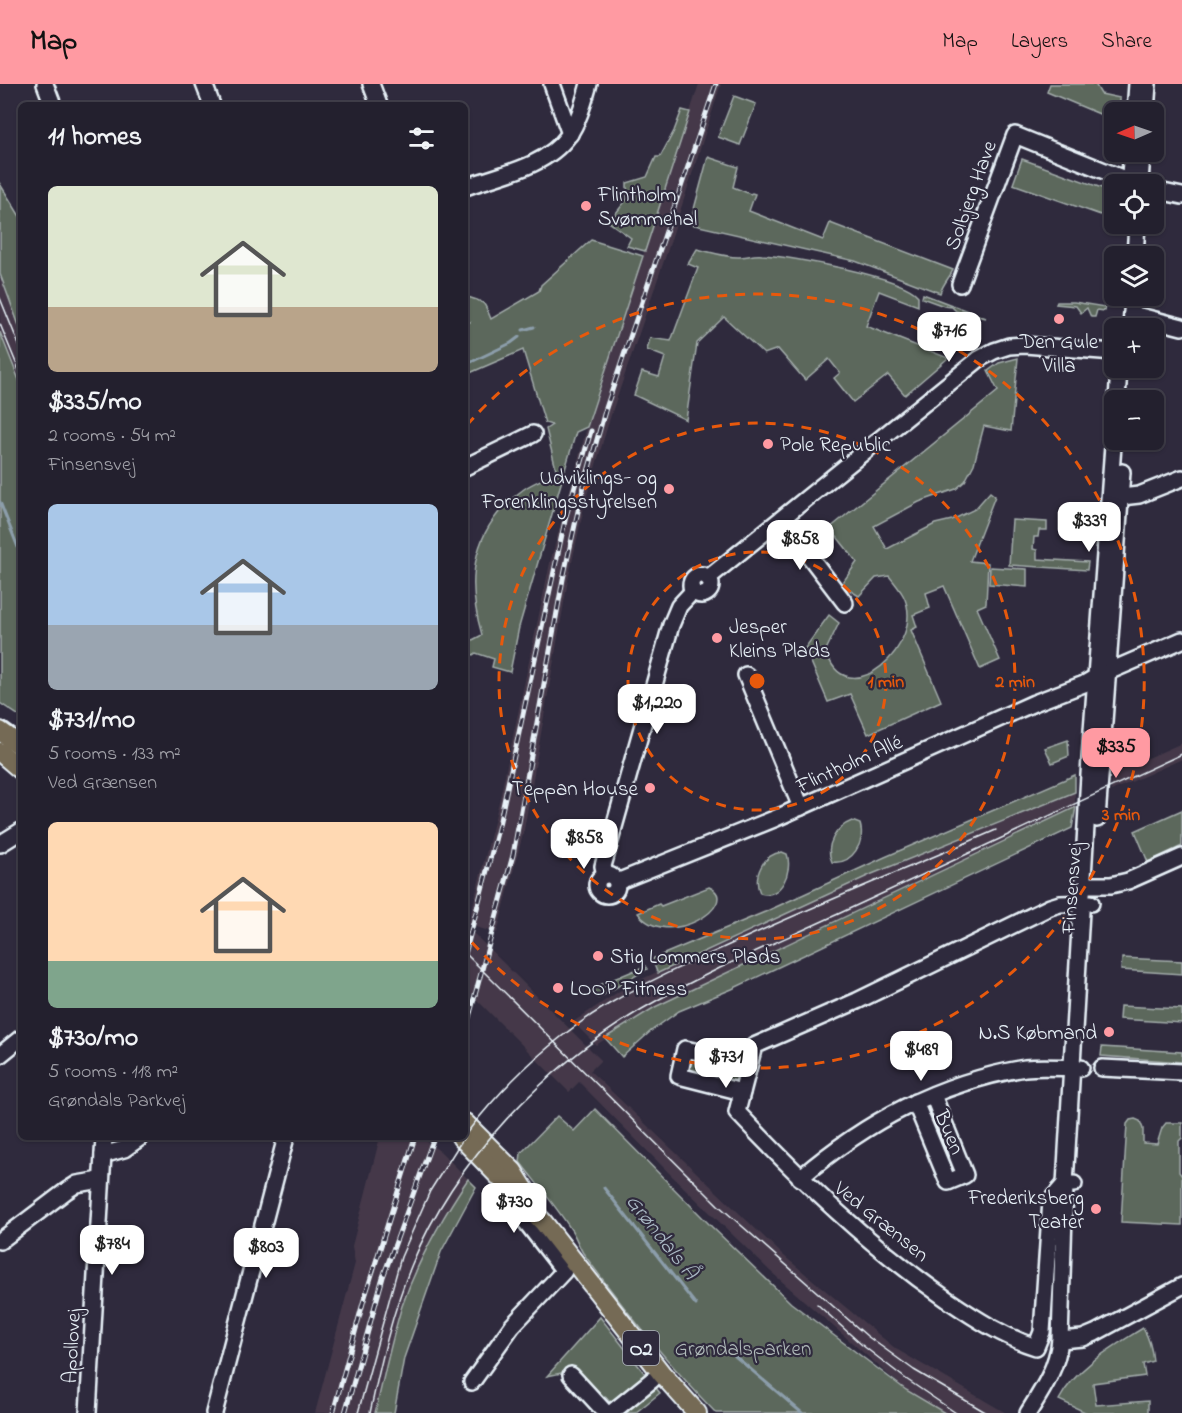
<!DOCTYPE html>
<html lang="en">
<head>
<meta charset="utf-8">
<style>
	:root { --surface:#23202e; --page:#2b2836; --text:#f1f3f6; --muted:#a3a3aa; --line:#403e4a; --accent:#ff9aa2 }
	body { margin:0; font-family:"Indie Flower",sans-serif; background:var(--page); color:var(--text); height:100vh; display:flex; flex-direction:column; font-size:22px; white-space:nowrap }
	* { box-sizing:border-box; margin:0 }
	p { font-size:20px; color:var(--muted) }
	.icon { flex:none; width:33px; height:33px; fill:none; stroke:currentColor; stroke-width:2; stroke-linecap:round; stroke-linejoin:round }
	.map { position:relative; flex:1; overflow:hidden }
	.panel { position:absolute; left:18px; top:18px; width:450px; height:1038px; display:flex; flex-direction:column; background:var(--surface); border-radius:9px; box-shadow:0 2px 4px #0004,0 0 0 2px var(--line) }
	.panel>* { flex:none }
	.needle { width:39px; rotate:268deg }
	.fabs { position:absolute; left:1104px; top:18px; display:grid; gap:12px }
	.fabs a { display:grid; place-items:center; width:60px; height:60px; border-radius:9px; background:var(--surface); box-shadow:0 2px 4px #0004,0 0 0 2px var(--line); font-size:30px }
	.price { position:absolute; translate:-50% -51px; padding:0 14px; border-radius:12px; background:#fff; color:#222; font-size:20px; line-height:39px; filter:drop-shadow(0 2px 3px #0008) }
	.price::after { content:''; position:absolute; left:50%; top:36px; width:18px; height:14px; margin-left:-9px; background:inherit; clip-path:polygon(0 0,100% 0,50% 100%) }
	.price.on { background:var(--accent); color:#111 }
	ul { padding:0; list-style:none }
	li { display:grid; align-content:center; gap:12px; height:318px; padding:0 30px }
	li span { display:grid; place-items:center; height:186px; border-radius:9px; color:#555 }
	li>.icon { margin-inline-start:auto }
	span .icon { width:108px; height:108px; fill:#fffc; stroke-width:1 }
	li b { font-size:26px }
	h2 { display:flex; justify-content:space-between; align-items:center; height:72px; padding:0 30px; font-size:26px }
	header { display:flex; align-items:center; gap:36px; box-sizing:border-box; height:84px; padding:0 30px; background:var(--accent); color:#111 }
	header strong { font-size:28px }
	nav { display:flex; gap:33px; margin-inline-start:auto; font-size:21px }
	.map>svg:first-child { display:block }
	.built { fill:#443949 }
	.green { fill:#5c675c; stroke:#a2acaa; stroke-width:1.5 }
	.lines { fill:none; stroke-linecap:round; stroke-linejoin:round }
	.stream { stroke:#8c9eab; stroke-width:3 }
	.minor-casing { stroke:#e8f1f8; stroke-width:20 }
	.major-casing { stroke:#e8f1f8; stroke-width:22 }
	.minor { stroke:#2f2a3d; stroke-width:15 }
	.major { stroke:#756a55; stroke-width:18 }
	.tram { stroke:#e8f1f8; stroke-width:1.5 }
	.rail-casing { stroke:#e8f1f8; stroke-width:5 }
	.rail { stroke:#2f2a3d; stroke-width:3; stroke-dasharray:9; stroke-linecap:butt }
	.ring { fill:none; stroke:#e8590c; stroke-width:3; stroke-dasharray:10 8 }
	.poi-dot { fill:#ff9aa2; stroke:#2f2a3d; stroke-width:2 }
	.labels { text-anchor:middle; stroke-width:4.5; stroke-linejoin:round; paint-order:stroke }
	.shield { fill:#2f2a3d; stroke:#b0b5c0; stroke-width:1.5 }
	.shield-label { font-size:20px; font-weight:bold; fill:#e8f1f8 }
	.poi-label { font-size:21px; fill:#e8f1f8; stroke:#2f2a3d; text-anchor:start }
	.street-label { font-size:21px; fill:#e8f1f8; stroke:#2f2a3d }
	.park-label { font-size:21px; fill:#b0baba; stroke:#2f2a3d }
	.water-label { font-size:22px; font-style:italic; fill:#aab9c5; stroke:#2f2a3d }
	.centre { fill:#e8590c; stroke:#2f2a3d; stroke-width:3 }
	.ring-label { font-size:18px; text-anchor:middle; font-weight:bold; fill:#e8590c; stroke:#2f2a3d; stroke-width:4.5; stroke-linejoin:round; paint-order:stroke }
</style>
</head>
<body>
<header>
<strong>Map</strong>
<nav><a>Map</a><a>Layers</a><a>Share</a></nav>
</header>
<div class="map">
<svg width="1182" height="1329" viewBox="0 0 1182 1329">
	<rect width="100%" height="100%" fill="#2f2a3d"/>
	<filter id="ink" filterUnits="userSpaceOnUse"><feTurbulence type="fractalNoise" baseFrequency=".0167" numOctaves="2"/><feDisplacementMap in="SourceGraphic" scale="12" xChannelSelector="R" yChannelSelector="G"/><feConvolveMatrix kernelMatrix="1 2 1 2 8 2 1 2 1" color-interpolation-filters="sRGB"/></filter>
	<g filter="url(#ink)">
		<g class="built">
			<path d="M699 0H721L667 168 611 331 586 414 568 496 524 746 497 849 468 841 500 714 550 479 587 343Z"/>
			<path d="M0 190 21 247V301L0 248Z"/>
			<path d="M1182 659V675L1111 707 1112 690Z"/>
			<path d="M1075 708V723L655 923 596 961 573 938 627 902 657 888 652 875 796 813 801 822 872 790Z"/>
			<path d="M465 841 601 976 590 987 784 1172 896 1265 1006 1329H945L906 1306 770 1187 672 1092 579 998 569 1008 465 904Z"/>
			<path d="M380 1053H421L441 1068 468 1095 437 1142 410 1201 395 1247 375 1329H315L355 1179 352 1162Z"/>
		</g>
		<g class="green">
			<path d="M1050 0H1095L1101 10 1120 14V28H1114V36L1047 8Z"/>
			<path d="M734 12 756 20 740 61 718 53Z"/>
			<path d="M682 26 690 28 645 167 627 162 631 154 609 138 627 115V99L647 93 656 73H660L674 47Z"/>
			<path d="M708 73 738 83 733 103 750 110 752 109 755 110 749 127 823 156 830 139 953 186C949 194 943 200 940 209L855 177 690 140Z"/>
			<path d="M1022 75 1110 107 1109 134 1013 100Z"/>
			<path d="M0 100 21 134V247L0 190Z"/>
			<path d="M591 156 643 172 587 343 576 348 519 543 510 588 492 583 494 575 476 569 473 571 467 569 465 560 482 551C465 494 472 443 524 405 534 398 546 394 557 389L546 345 552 341 545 339 523 266 465 291V241L470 238 465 236V212C485 219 483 215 491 235L539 207 541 201Z"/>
			<path d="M697 165C710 168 725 173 738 173 746 173 754 170 762 171 789 172 904 193 918 212V222L879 207 866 242 948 274 905 311 888 291 853 318 834 294 840 289 829 275 805 296 778 265 764 270 724 233 697 259 686 336 634 311 642 288 659 293 665 273 647 266 650 254 671 257 698 184 688 180Z"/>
			<path d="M923 210 986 234 956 227 952 223 944 222 922 214Z"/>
			<path d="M1057 218H1074L1105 223 1104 227 1097 226 1095 233H1091L1087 224 1081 229 1076 222 1056 220Z"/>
			<path d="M0 248 21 301V633L0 619Z"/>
			<path d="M1018 274 1011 347 984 342 974 380 965 397 956 405 919 418 874 442 887 465 935 440 952 436 975 425 990 408 995 412 970 477 988 479 986 520 977 524 1000 576 980 585 944 502 926 509 930 524 913 531 917 543 911 546 941 617 868 650 850 610 828 618 805 564 829 531 839 539 826 566C844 634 929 560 903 511 899 504 894 498 889 492L876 494 859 512 841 501 857 478 830 444 998 307 988 287 999 279Z"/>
			<path d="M1012 436 1047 438V446H1039L1038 453H1034L1033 465 1037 466V475L1088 478 1087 486 1009 481Z"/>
			<path d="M990 483 1027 485V503L989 500Z"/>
			<path d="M1068 656 1069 672 1052 679 1045 664Z"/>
			<path d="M1075 691V708L872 790 658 889 657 888 652 875 765 828 885 773Z"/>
			<path d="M1076 723 1072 744 732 905 679 927 651 947 622 973 605 954 655 923Z"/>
			<path d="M1182 726V762L1148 778 1135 747Z"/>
			<path d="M852 737 860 740C866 758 852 781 832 778 824 762 836 743 852 737Z"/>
			<path d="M782 768 787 770C793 787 781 816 760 809 752 791 764 770 782 768Z"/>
			<path d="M709 803C744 819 666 868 638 829L659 820 661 822Z"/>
			<path d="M1122 874 1182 877V890L1121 886Z"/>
			<path d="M645 882 647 885 598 914 592 904Z"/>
			<path d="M1120 922 1182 925V939L1119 935Z"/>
			<path d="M1102 963 1182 968V978L1101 972Z"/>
			<path d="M687 973 741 984 737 1000 687 990Z"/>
			<path d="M595 1025 712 1143 791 1219 906 1306 945 1329H716C667 1279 624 1225 583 1169 578 1161 576 1152 570 1144 555 1121 537 1100 520 1078L521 1069 557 1032 574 1047Z"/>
			<path d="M1135 1035 1140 1037 1143 1045V1059L1157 1060 1162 1044 1166 1039H1182V1054L1179 1057V1088L1182 1092V1141L1121 1138 1127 1040 1130 1036Z"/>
			<path d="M468 1095 476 1103 441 1168 404 1274 394 1329H375C384 1293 391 1257 402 1222 418 1176 441 1135 468 1095Z"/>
			<path d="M600 1233 660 1309 635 1329H618L605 1312 597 1316 571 1287 547 1292Z"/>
			<path d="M1143 1244C1149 1254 1152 1266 1153 1277L1143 1280 1145 1292 1093 1299 1096 1321 1148 1317V1329H1087L1059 1316C1076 1283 1113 1263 1143 1244Z"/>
		</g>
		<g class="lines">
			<g class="stream">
				<path d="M523 246 534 243"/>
				<path d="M465 281 511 259 519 253"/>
				<path d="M0 418 21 471"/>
				<path d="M604 1104 696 1221"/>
				<path d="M735 1272 802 1329"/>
			</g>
			<g class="minor-casing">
				<g id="minor">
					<path d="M45 0 53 21"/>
					<path d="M204 0 212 21"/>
					<path d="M371 0 379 21"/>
					<path d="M552 0 570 50"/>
					<path d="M1135 28 1137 0"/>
					<path d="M1146 28 1148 0"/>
					<path d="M1129 100 1132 68"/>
					<path d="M1140 100 1142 68"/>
					<path d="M465 103C499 91 546 83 568 52 579 37 584 17 589 0"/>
					<path d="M1154 106 1182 112"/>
					<path d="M1135 172 1137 140"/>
					<path d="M960 200 1015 51 1137 100"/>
					<path d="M1132 230 1182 243"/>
					<path d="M1131 244 1133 212"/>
					<path d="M1117 316 1119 284"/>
					<path d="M465 383 533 350"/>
					<path d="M1113 414 1139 411 1182 394"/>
					<path d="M782 436 845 519"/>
					<circle cx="701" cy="501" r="10"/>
					<path d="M708 494 979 275 994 267 1009 262 1025 261 1114 268"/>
					<path d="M746 591 801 723"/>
					<path d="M1097 735 1122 388"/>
					<path d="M0 760 21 747"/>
					<circle cx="607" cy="801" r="10"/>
					<path d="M605 791 603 782 671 541 679 522 693 507"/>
					<path d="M617 798 774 735 1034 619 1084 600 1096 593 1182 556"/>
					<path d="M1083 801H1111L1128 797 1182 773"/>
					<path d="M0 971 21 954"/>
					<path d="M1102 984 1182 988"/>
					<path d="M742 1008 679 992 685 965 750 979"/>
					<path d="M915 1018 948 1098 965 1091 933 1011"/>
					<path d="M103 1071 124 1065 141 1053"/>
					<path d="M800 1094C867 1037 938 999 1025 984 1043 982 1063 984 1081 984"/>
					<path d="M1074 1100H1065L1051 1116 1042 1248 1036 1263C1004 1253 976 1235 948 1216 867 1160 804 1099 737 1028L754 962 857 917 1050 823 1060 820 1091 819"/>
					<path d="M0 1157 66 1107 77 1100 101 1096"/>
					<path d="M1060 1256 1083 1254 1095 1249 1182 1202"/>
					<path d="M571 1291 606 1329"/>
					<path d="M472 1298 512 1242 564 1187 505 1111 503 1098"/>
					<path d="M88 1329 104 1053"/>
					<path d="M214 1329 286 1053"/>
					<path d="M611 1329 652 1296"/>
					<path d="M1028 1329C1043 1305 1057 1284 1060 1256L1065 1100 1090 674 1114 348"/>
				</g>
			</g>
			<g class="major-casing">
				<g id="major">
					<path d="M0 647 21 662"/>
					<path d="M0 668 21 686"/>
					<path d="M465 1039 513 1087 530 1114"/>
					<path d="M461 1053 543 1138 662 1290 697 1329"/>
				</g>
			</g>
			<use href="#minor" class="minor"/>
			<use href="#major" class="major"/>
			<g class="tram">
				<path d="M0 214 21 266"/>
				<path d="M0 240 21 291"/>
				<path d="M465 869 718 1121 867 1252 914 1286 987 1329"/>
				<path d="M465 1051C505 999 552 954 609 920 651 895 696 876 740 856 825 817 911 783 996 746"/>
				<path d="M817 1220 862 1261 906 1295 956 1329"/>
				<path d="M358 1329 401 1173 430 1107 464 1053"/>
				<path d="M370 1329C381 1278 392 1228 412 1180 455 1075 545 983 642 925 703 889 771 861 836 831 951 777 1066 723 1182 670"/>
			</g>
			<g class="rail-casing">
				<g id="rail">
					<path d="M465 870 499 741 566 432 591 347"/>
					<path d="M465 948 513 771 563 495 582 409 605 327 716 0"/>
					<path d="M333 1329 363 1219 415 1053"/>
					<path d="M345 1329 383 1193 434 1053"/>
				</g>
			</g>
			<use href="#rail" class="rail"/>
		</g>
	</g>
	<g class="ring">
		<circle cx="757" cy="597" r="129"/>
		<circle cx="757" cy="597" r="258"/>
		<path d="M467 341A387 387 0 1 1 467 853"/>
	</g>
	<g class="poi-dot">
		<circle cx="586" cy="122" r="6"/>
		<circle cx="1059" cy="235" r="6"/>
		<circle cx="768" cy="360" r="6"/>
		<circle cx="669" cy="405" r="6"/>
		<circle cx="717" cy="554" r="6"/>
		<circle cx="650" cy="704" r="6"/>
		<circle cx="598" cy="872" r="6"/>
		<circle cx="558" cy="904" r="6"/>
		<circle cx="1109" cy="948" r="6"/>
		<circle cx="1096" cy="1125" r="6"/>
	</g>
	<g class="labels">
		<rect class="shield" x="623" y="1247" width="36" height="34" rx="4.5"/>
		<g class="shield-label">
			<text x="641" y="1271">O2</text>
		</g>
		<g class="poi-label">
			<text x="598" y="117">Flintholm<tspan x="598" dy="24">Svømmehal</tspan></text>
			<text x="1059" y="264" text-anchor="middle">Den Gule<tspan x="1059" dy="24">Villa</tspan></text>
			<text x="780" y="367">Pole Republic</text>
			<text x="657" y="400" text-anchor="end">Udviklings- og<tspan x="657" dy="24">Forenklingsstyrelsen</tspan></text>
			<text x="729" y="549">Jesper<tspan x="729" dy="24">Kleins Plads</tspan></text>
			<text x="638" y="711" text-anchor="end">Teppan House</text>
			<text x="610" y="879">Stig Lommers Plads</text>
			<text x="570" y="911">LOOP Fitness</text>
			<text x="1097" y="955" text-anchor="end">N.S Købmand</text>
			<text x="1084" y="1120" text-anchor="end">Frederiksberg<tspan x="1084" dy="24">Teater</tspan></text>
		</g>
		<g class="street-label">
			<text transform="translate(970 111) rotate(-70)" y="7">Solbjerg Have</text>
			<text transform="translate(849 679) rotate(-24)" y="7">Flintholm Allé</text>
			<text transform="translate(1071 804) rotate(-86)" y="7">Finsensvej</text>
			<text transform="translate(950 1048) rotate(67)" y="7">Buen</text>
			<text transform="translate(882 1137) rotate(39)" y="7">Ved Grænsen</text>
			<text transform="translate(71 1262) rotate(-87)" y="7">Apollovej</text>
		</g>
		<g class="park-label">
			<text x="743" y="1271">Grøndalsparken</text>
		</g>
		<g class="water-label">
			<text transform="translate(663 1152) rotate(52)" y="8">Grøndals Å</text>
		</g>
	</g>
	<circle cx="757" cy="597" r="9" class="centre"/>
	<g class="ring-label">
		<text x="886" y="603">1 min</text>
		<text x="1015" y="603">2 min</text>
		<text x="1121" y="736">3 min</text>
	</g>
</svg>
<div class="fabs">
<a><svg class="needle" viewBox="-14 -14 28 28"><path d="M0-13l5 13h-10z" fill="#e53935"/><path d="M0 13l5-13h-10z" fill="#a3a3aa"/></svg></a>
<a><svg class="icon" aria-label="locate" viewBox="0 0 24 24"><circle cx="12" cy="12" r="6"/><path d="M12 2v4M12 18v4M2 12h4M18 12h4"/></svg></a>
<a><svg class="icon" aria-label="layers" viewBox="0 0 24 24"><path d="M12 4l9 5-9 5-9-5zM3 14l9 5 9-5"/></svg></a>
<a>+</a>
<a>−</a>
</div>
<b class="price" style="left:949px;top:279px">$716</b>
<b class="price" style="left:1089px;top:469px">$339</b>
<b class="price" style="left:800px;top:487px">$858</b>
<b class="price" style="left:657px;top:651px">$1,220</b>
<b class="price on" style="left:1116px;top:695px">$335</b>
<b class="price" style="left:584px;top:786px">$858</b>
<b class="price" style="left:921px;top:998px">$489</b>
<b class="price" style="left:726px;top:1005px">$731</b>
<b class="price" style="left:514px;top:1150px">$730</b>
<b class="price" style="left:112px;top:1192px">$784</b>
<b class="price" style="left:266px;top:1195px">$803</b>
<section class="panel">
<h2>11 homes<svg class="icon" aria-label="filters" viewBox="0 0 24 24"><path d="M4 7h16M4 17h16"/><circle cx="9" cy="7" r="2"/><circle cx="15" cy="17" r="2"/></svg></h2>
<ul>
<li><span style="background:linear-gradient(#dfe7d0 65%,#b9a48a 0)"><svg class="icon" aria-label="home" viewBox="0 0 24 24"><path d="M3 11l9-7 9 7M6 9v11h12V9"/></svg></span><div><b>$335/mo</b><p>2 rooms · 54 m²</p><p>Finsensvej</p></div></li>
<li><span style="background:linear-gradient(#a9c7e8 65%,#9aa5b1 0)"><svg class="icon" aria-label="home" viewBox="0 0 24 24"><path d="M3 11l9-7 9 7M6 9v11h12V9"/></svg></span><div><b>$731/mo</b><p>5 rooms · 133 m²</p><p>Ved Grænsen</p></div></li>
<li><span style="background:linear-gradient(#ffd9b3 75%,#7fa58c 0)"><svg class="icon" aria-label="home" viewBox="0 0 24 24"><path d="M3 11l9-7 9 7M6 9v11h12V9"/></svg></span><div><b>$730/mo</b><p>5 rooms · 118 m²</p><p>Grøndals Parkvej</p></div></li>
</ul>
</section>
</div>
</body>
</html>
